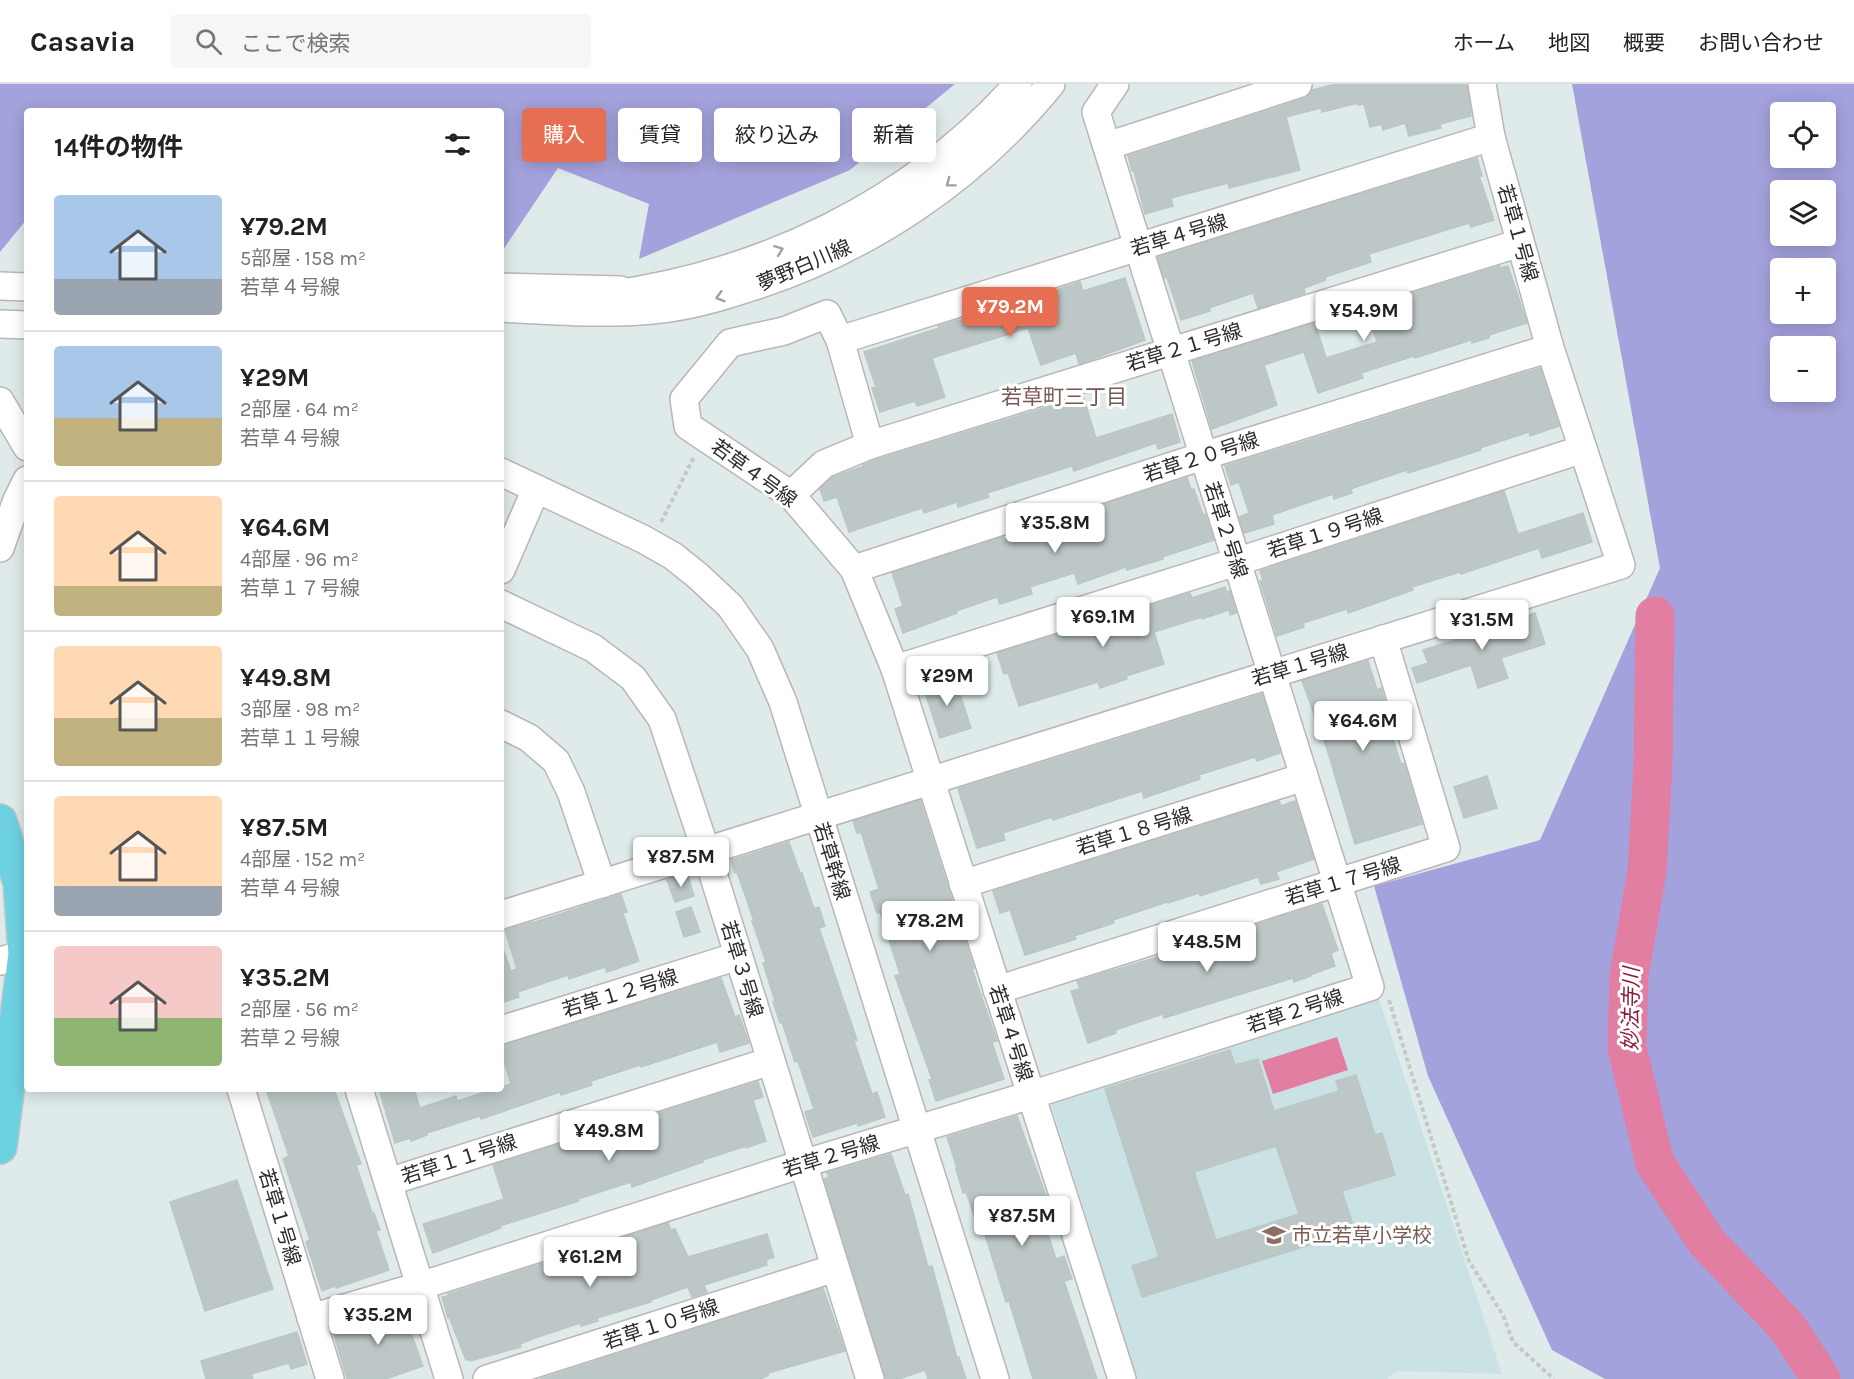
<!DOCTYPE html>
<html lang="ja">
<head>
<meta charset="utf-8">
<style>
	:root { --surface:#fff; --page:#f6f6f6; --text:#222; --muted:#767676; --line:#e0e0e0; --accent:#e66e52 }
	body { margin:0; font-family:Karla,"Noto Sans JP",sans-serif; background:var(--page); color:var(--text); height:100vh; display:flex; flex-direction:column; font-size:22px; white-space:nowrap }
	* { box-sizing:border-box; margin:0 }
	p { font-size:20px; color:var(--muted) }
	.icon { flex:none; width:33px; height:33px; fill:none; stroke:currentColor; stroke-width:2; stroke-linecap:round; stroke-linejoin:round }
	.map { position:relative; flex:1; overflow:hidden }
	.panel { position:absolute; left:24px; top:24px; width:480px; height:984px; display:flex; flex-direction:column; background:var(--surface); border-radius:6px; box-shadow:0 3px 15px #0003 }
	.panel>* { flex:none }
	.hud { position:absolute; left:522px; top:24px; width:570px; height:54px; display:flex; gap:12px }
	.buttons { position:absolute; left:1770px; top:18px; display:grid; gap:12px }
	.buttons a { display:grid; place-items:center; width:66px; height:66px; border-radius:6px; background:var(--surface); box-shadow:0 3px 15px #0003; font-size:30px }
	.price { position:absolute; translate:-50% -51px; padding:0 14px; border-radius:6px; background:#fff; color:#222; font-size:20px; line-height:39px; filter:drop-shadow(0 2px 3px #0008) }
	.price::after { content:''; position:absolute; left:50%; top:36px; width:18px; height:14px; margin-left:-9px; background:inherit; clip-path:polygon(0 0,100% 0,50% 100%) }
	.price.selected { background:var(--accent); color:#fff }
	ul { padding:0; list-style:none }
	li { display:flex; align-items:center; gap:18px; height:150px; padding:0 30px }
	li+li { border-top:2px solid var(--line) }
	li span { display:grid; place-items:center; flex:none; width:168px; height:120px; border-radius:6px; color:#555 }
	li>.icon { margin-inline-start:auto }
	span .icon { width:72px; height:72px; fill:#fffc; stroke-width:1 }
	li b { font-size:26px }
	h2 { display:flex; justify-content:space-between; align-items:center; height:72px; padding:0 30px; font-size:26px }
	.chip { padding:0 21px; border-radius:6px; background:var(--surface); box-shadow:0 3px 15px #0003; font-size:21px; line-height:54px }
	.chip.selected { background:var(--accent); color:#fff }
	header { display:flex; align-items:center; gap:36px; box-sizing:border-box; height:84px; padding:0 30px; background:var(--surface); border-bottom:2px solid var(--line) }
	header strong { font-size:28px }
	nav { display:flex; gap:33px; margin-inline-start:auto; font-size:21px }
	.search { width:420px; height:54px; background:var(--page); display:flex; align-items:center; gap:15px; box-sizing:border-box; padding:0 21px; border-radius:6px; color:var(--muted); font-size:22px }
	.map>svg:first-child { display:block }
	.education { fill:#cae2e3 }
	.green { fill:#a4a2dc; fill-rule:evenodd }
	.water { fill:#e17ea2 }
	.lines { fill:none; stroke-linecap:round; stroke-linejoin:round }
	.river { stroke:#e17ea2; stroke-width:39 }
	.building { fill:#bec7c7; stroke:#b9c7c7; stroke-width:1.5; fill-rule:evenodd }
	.minor-casing { stroke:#bdb5b3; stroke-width:30 }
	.major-casing { stroke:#c8c8c8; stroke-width:36 }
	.path { stroke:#c8c8c8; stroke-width:4; stroke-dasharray:4.5 3; stroke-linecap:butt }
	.minor { stroke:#fff; stroke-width:27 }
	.major { stroke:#6ed1e1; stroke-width:33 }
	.oneway { stroke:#a0a0a0 }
	.labels { text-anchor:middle; stroke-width:6; stroke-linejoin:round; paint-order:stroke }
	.street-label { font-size:20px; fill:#2b2b2b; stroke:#fff }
	.education-label { font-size:20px; fill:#785e54; stroke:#fff; text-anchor:start }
	.neighbourhood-label { font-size:21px; fill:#775851; stroke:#fff }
	.water-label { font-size:21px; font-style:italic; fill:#8e1d3d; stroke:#fff }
</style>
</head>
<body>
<header>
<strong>Casavia</strong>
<div class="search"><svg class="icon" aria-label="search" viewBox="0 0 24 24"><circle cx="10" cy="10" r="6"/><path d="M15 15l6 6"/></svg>ここで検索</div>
<nav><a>ホーム</a><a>地図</a><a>概要</a><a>お問い合わせ</a></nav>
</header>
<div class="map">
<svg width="1854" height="1295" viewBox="0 0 1854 1295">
	<rect width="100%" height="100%" fill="#dfebeb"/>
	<path class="education" d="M1378 912 1502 1290 1398 1287 1387 1295H1137L1049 1014Z"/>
	<g class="green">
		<path d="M0 0H955L850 86 639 175 649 120 558 84 501 169V27H27V135L0 168Z"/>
		<path d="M1572 0H1854V1295H1605L1552 1266 1428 992 1374 802 1540 756 1660 484ZM1780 28H1826V74H1780ZM1780 106H1826V152H1780ZM1826 184V230H1780V184ZM1780 262H1826V308H1780Z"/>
	</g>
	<path class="water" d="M1337 953 1348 986 1273 1010 1262 977Z"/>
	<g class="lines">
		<path class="river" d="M1655 532 1653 681 1647 787 1629 892 1627 964 1655 1079 1706 1157 1788 1244 1821 1295"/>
	</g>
	<g class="building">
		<path d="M1336 0H1467L1471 32 1440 40 1441 44 1409 52 1405 39 1383 46 1381 40 1370 43 1364 20 1358 21V19L1322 28 1321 24 1286 33 1300 86 1229 104 1228 99 1171 114 1173 122 1145 130 1134 87H1132L1128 72 1303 15 1309 11 1312 6Z"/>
		<path d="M1477 74 1482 92H1479L1494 136 1471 143 1469 139 1369 170 1371 178 1325 193 1326 196 1304 204 1305 209 1258 224 1253 209 1209 224 1210 227 1181 236 1167 193 1164 194 1158 173Z"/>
		<path d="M1500 182 1501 184 1508 182 1527 239 1489 251V254L1472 259 1471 256 1415 274 1414 272 1361 289 1363 294 1318 309 1304 268 1264 281 1277 321 1212 345 1192 277 1315 239 1326 274 1377 258 1366 223Z"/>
		<path d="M1125 194 1145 256 1079 280 1076 269 1041 281 1028 244 932 274 945 313 917 322 915 317 880 328 872 304 876 303 864 268 939 244 938 242 958 236V237L1080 198 1083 207Z"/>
		<path d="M1540 284 1559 342 1530 352 1529 348 1480 364 1481 366 1408 389 1407 386 1356 403 1351 405 1352 409 1334 415 1333 410 1272 431 1274 440 1244 449 1239 433 1249 429 1239 398 1231 401 1225 382Z"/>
		<path d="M1083 312 1096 354 1172 330 1180 358 1158 365 1156 359 1074 387 1072 382 987 409 989 413 958 423 957 418 924 429 922 424 849 448 837 413 824 417 820 405 833 393 864 382 863 381 875 376Z"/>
		<path d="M1187 394 1191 406 1194 405 1203 431 1205 430 1214 456 1162 473 1163 475 1127 486 1126 483 1078 500 1074 489 1030 503 1032 510 1000 520 997 513 956 527 957 529 903 549 895 525 903 522 892 489 1003 453V456L1040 443 1039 441Z"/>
		<path d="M1504 407 1518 450 1583 429 1592 458 1542 474 1539 464 1461 490 1460 488 1412 503 1413 506 1348 529 1347 525 1303 539 1304 543 1277 552 1260 497 1263 496 1260 487Z"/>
		<path d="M1225 503 1227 508 1230 507 1236 529 1230 531 1229 526 1202 535V533L1154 548 1164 580 1126 592 1127 595 1100 604 1098 598 1019 622 1008 589 1004 590 997 569 1190 509 1192 514Z"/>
		<path d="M1535 529 1545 560 1501 574 1508 594 1478 604 1471 581 1417 599 1412 584 1428 579 1423 566 1459 555 1457 549 1487 539 1489 545Z"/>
		<path d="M1368 577 1377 606 1381 604 1389 630 1385 631 1401 680 1404 679 1422 740 1355 760 1327 665 1302 597Z"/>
		<path d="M954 592 971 644 940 654 923 602Z"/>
		<path d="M1262 610 1280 669 1257 677 1255 673 1199 691 1200 695 1144 714 1142 707 1053 736 1052 733 1003 749 1005 756 977 764 958 705Z"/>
		<path d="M1487 692 1497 724 1464 734 1454 703Z"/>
		<path d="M920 716 974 884 972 885 997 957 992 958 1004 995 936 1017 929 996 932 995 895 892 900 890 880 828 877 829 870 808 879 805 861 748 857 749 853 737Z"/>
		<path d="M1279 717 1281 722 1295 717 1314 775 1276 788 1279 795 1261 800 1258 793 1200 812 1199 809 1168 819 1167 818 1113 836 1114 839 1074 852 1076 855 1025 871 1010 826 1000 829 993 807Z"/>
		<path d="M789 758 800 789H802L814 825 819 823 825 842 819 844 857 956 854 957 872 1010 877 1008 885 1033 858 1042 857 1039 813 1053 805 1028 814 1025 798 977 795 978 782 938 780 939 773 918 775 917 763 879 766 878 752 837H754L737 788 735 789 731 776Z"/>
		<path d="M687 789 694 812 675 818 667 796Z"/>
		<path d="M621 810 627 828 623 829 639 877 607 888 605 883 569 895 568 891 518 908 519 913 501 919V868H504L511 887 517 885 505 846 532 838V839Z"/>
		<path d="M1322 820 1338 866 1331 869 1335 882 1310 891 1311 892 1294 898 1293 894 1164 934 1163 930 1115 946 1116 949 1088 959 1071 907 1080 905 1077 897 1185 865 1184 863Z"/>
		<path d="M691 823 700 848 684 853 676 828Z"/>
		<path d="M721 894 735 933 739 931 749 959 720 968 717 958 641 983 640 981 591 997 592 1001 561 1011 560 1008 481 1035 480 1032 427 1049V1051L411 1057 410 1054 395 1059 379 1005H414L420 1024 456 1012 457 1017 495 1005H501V1003L511 1000 501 968V961Z"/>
		<path d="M1230 966 1235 981 1258 975 1274 1027 1339 1007 1336 997 1356 991 1375 1051 1382 1049 1395 1091 1342 1107 1355 1147 1142 1213 1132 1182 1159 1173 1105 1005ZM1276 1062 1299 1130 1216 1156 1194 1088Z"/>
		<path d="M758 998 763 1013 753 1016 766 1057 746 1064V1062L703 1076V1078L632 1103 631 1098 578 1115 579 1117 500 1142 501 1144 433 1169 423 1140 504 1115 493 1081Z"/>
		<path d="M266 1005H334L361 1080 356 1081 372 1129H374L380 1146 376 1147 389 1186 336 1204 335 1202 322 1207 306 1158 310 1156 283 1075 289 1072Z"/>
		<path d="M1017 1032 1050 1123 1040 1126 1056 1175 1064 1172 1072 1195 1064 1197 1097 1295H1033L1009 1217 1006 1218 982 1141 978 1142 966 1108 963 1109 956 1085 957 1084 947 1053Z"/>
		<path d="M891 1070 905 1111 908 1110 928 1183 932 1182 957 1274 959 1273 966 1295H928L925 1286 899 1295H886L885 1293 824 1095 829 1093 827 1089Z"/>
		<path d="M237 1096 273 1205 205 1227 170 1118Z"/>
		<path d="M668 1139 671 1146 675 1145 688 1173 767 1150 774 1173 766 1176 767 1181 704 1201 707 1208 692 1213 688 1203 651 1216V1218L597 1234 598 1237 581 1242 580 1239 532 1255 520 1260 521 1263 470 1277V1275L466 1276 449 1233 448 1234 442 1213 448 1212V1210Z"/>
		<path d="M823 1204 845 1267 768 1289V1292L759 1295H540Z"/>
		<path d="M406 1223 414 1248 411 1249 423 1282 386 1295H347L332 1244Z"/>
		<path d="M297 1248 307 1280 291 1285 289 1279 251 1290 253 1295H206L201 1277Z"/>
	</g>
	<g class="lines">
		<g class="minor-casing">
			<g id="minor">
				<path d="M1107 62 1298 0"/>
				<path d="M0 202 27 203"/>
				<path d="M501 203 620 206"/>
				<path d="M601 212C760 192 911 120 1018 0"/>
				<path d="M501 224C554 227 608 231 661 225 689 222 718 214 745 205 865 168 972 97 1051 0"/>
				<path d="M0 240 27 241"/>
				<path d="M840 256 870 361"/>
				<path d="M0 317 27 363"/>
				<path d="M501 388 643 455 673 472 698 492 730 522 760 565 783 618 995 1295"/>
				<path d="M791 411 824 380 870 361 1520 159"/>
				<path d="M0 464 17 416 27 396"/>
				<path d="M854 485 1203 372 1550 264"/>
				<path d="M501 486 536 405"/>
				<path d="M501 520 593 564 633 594 662 635 706 767 870 1295"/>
				<path d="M895 585 1236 478 1583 365"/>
				<path d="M501 640 529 654 556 677 571 708 602 800"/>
				<path d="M963 800 1304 693"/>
				<path d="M501 831 1621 481 1550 264 1491 53 1482 0"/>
				<path d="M0 877 25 870"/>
				<path d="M997 906 1446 764 1383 555"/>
				<path d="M501 946 738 872"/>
				<path d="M241 1005 330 1295"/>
				<path d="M359 1005 449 1295"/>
				<path d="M388 1098 771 977"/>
				<path d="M311 1234 420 1202 802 1080 1031 1011 1370 903 1096 28 1115 0"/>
				<path d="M487 1295 835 1184"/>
				<path d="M1122 1295 895 585 854 485 791 411 688 342 684 315 730 259 784 247 827 230 840 256 1491 53"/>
			</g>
		</g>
		<g class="major-casing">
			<path id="major" d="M0 737 20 799 25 870 0 1063"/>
		</g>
		<g class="path">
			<path d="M661 438 694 373"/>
			<path d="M1389 916 1469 1177 1503 1231 1513 1258 1554 1295"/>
		</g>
		<use href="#minor" class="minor"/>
		<use href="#major" class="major"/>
	</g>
	<defs><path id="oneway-chevron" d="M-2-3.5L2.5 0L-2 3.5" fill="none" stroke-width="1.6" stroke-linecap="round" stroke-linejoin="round" transform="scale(1.5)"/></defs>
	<g class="oneway">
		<use href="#oneway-chevron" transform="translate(950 99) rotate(143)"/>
		<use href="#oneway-chevron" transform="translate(779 166) rotate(-21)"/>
		<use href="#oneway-chevron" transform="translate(720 213) rotate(164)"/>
	</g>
	<defs>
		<g id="school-bare" transform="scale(1.8)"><path d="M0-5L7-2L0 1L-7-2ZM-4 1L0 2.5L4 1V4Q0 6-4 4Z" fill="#8d6e63" stroke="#fff" stroke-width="2.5" paint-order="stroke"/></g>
	</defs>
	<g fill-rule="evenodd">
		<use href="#school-bare" x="1274" y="1151"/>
	</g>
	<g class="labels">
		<g class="street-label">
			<text transform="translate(1518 149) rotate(74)" y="7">若草１号線</text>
			<text transform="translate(1179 151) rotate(-17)" y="7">若草４号線</text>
			<text transform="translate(804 181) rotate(-23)" y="7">夢野白川線</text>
			<text transform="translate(1184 263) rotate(-17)" y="7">若草２１号線</text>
			<text transform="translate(1201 373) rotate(-18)" y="7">若草２０号線</text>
			<text transform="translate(754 389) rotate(36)" y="7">若草４号線</text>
			<text transform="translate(1226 446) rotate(72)" y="7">若草２号線</text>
			<text transform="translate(1325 449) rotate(-18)" y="7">若草１９号線</text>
			<text transform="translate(1300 581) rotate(-17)" y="7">若草１号線</text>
			<text transform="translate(1134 747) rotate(-17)" y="7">若草１８号線</text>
			<text transform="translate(832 777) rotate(73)" y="7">若草幹線</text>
			<text transform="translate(1343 797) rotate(-17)" y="7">若草１７号線</text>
			<text transform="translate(742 885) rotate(73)" y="7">若草３号線</text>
			<text transform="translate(620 909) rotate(-17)" y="7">若草１２号線</text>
			<text transform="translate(1295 927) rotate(-18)" y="7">若草２号線</text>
			<text transform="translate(1011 949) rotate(72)" y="7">若草４号線</text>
			<text transform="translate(831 1072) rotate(-17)" y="7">若草２号線</text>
			<text transform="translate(459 1075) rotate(-18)" y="7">若草１１号線</text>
			<text transform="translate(280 1133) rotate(73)" y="7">若草１号線</text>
			<text transform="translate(661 1240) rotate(-18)" y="7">若草１０号線</text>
		</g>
		<g class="education-label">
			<text x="1292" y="1158">市立若草小学校</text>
		</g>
		<g class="neighbourhood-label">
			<text x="1064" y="320">若草町三丁目</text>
		</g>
		<g class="water-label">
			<text transform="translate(1631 925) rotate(-89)" y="7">妙法寺川</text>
		</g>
	</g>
</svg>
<div class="buttons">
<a><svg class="icon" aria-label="locate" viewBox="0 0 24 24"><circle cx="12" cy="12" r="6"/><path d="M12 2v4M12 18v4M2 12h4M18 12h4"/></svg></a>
<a><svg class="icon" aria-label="layers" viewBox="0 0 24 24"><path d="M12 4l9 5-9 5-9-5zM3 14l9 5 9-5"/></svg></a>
<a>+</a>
<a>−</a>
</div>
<b class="price selected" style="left:1010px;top:254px">¥79.2M</b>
<b class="price" style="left:1364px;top:258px">¥54.9M</b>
<b class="price" style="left:1055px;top:470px">¥35.8M</b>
<b class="price" style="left:1103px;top:564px">¥69.1M</b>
<b class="price" style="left:1482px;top:567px">¥31.5M</b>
<b class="price" style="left:947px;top:623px">¥29M</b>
<b class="price" style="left:1363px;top:668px">¥64.6M</b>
<b class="price" style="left:681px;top:804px">¥87.5M</b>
<b class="price" style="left:930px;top:868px">¥78.2M</b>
<b class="price" style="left:1207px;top:889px">¥48.5M</b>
<b class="price" style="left:609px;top:1078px">¥49.8M</b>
<b class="price" style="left:1022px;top:1163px">¥87.5M</b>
<b class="price" style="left:590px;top:1204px">¥61.2M</b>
<b class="price" style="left:378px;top:1262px">¥35.2M</b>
<div class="hud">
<a class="chip selected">購入</a>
<a class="chip">賃貸</a>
<a class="chip">絞り込み</a>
<a class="chip">新着</a>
</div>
<section class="panel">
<h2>14件の物件<svg class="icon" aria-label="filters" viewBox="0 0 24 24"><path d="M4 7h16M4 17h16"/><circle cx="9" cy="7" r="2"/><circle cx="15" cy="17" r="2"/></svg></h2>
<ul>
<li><span style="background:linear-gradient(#a9c7e8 70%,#9aa5b1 0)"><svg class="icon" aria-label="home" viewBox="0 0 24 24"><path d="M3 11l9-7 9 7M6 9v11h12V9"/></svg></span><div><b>¥79.2M</b><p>5部屋 · 158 m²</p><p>若草４号線</p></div></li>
<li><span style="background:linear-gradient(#a9c7e8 60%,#c2b280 0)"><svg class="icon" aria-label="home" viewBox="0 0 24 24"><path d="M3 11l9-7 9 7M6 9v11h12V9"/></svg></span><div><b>¥29M</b><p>2部屋 · 64 m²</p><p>若草４号線</p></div></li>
<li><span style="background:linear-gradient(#ffd9b3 75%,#c2b280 0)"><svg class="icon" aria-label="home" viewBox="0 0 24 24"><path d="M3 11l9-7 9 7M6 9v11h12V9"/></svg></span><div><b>¥64.6M</b><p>4部屋 · 96 m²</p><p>若草１７号線</p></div></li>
<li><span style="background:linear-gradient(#ffd9b3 60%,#c2b280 0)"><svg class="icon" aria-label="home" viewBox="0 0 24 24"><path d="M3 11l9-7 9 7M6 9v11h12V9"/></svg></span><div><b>¥49.8M</b><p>3部屋 · 98 m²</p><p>若草１１号線</p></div></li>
<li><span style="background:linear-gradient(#ffd9b3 75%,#9aa5b1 0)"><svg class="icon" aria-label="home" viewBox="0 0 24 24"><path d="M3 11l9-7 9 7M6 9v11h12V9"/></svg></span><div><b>¥87.5M</b><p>4部屋 · 152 m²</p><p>若草４号線</p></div></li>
<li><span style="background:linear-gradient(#f6c9c9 60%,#8fb573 0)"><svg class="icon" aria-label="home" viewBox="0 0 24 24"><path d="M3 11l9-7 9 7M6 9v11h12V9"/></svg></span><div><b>¥35.2M</b><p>2部屋 · 56 m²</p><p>若草２号線</p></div></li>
</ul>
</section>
</div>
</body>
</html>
